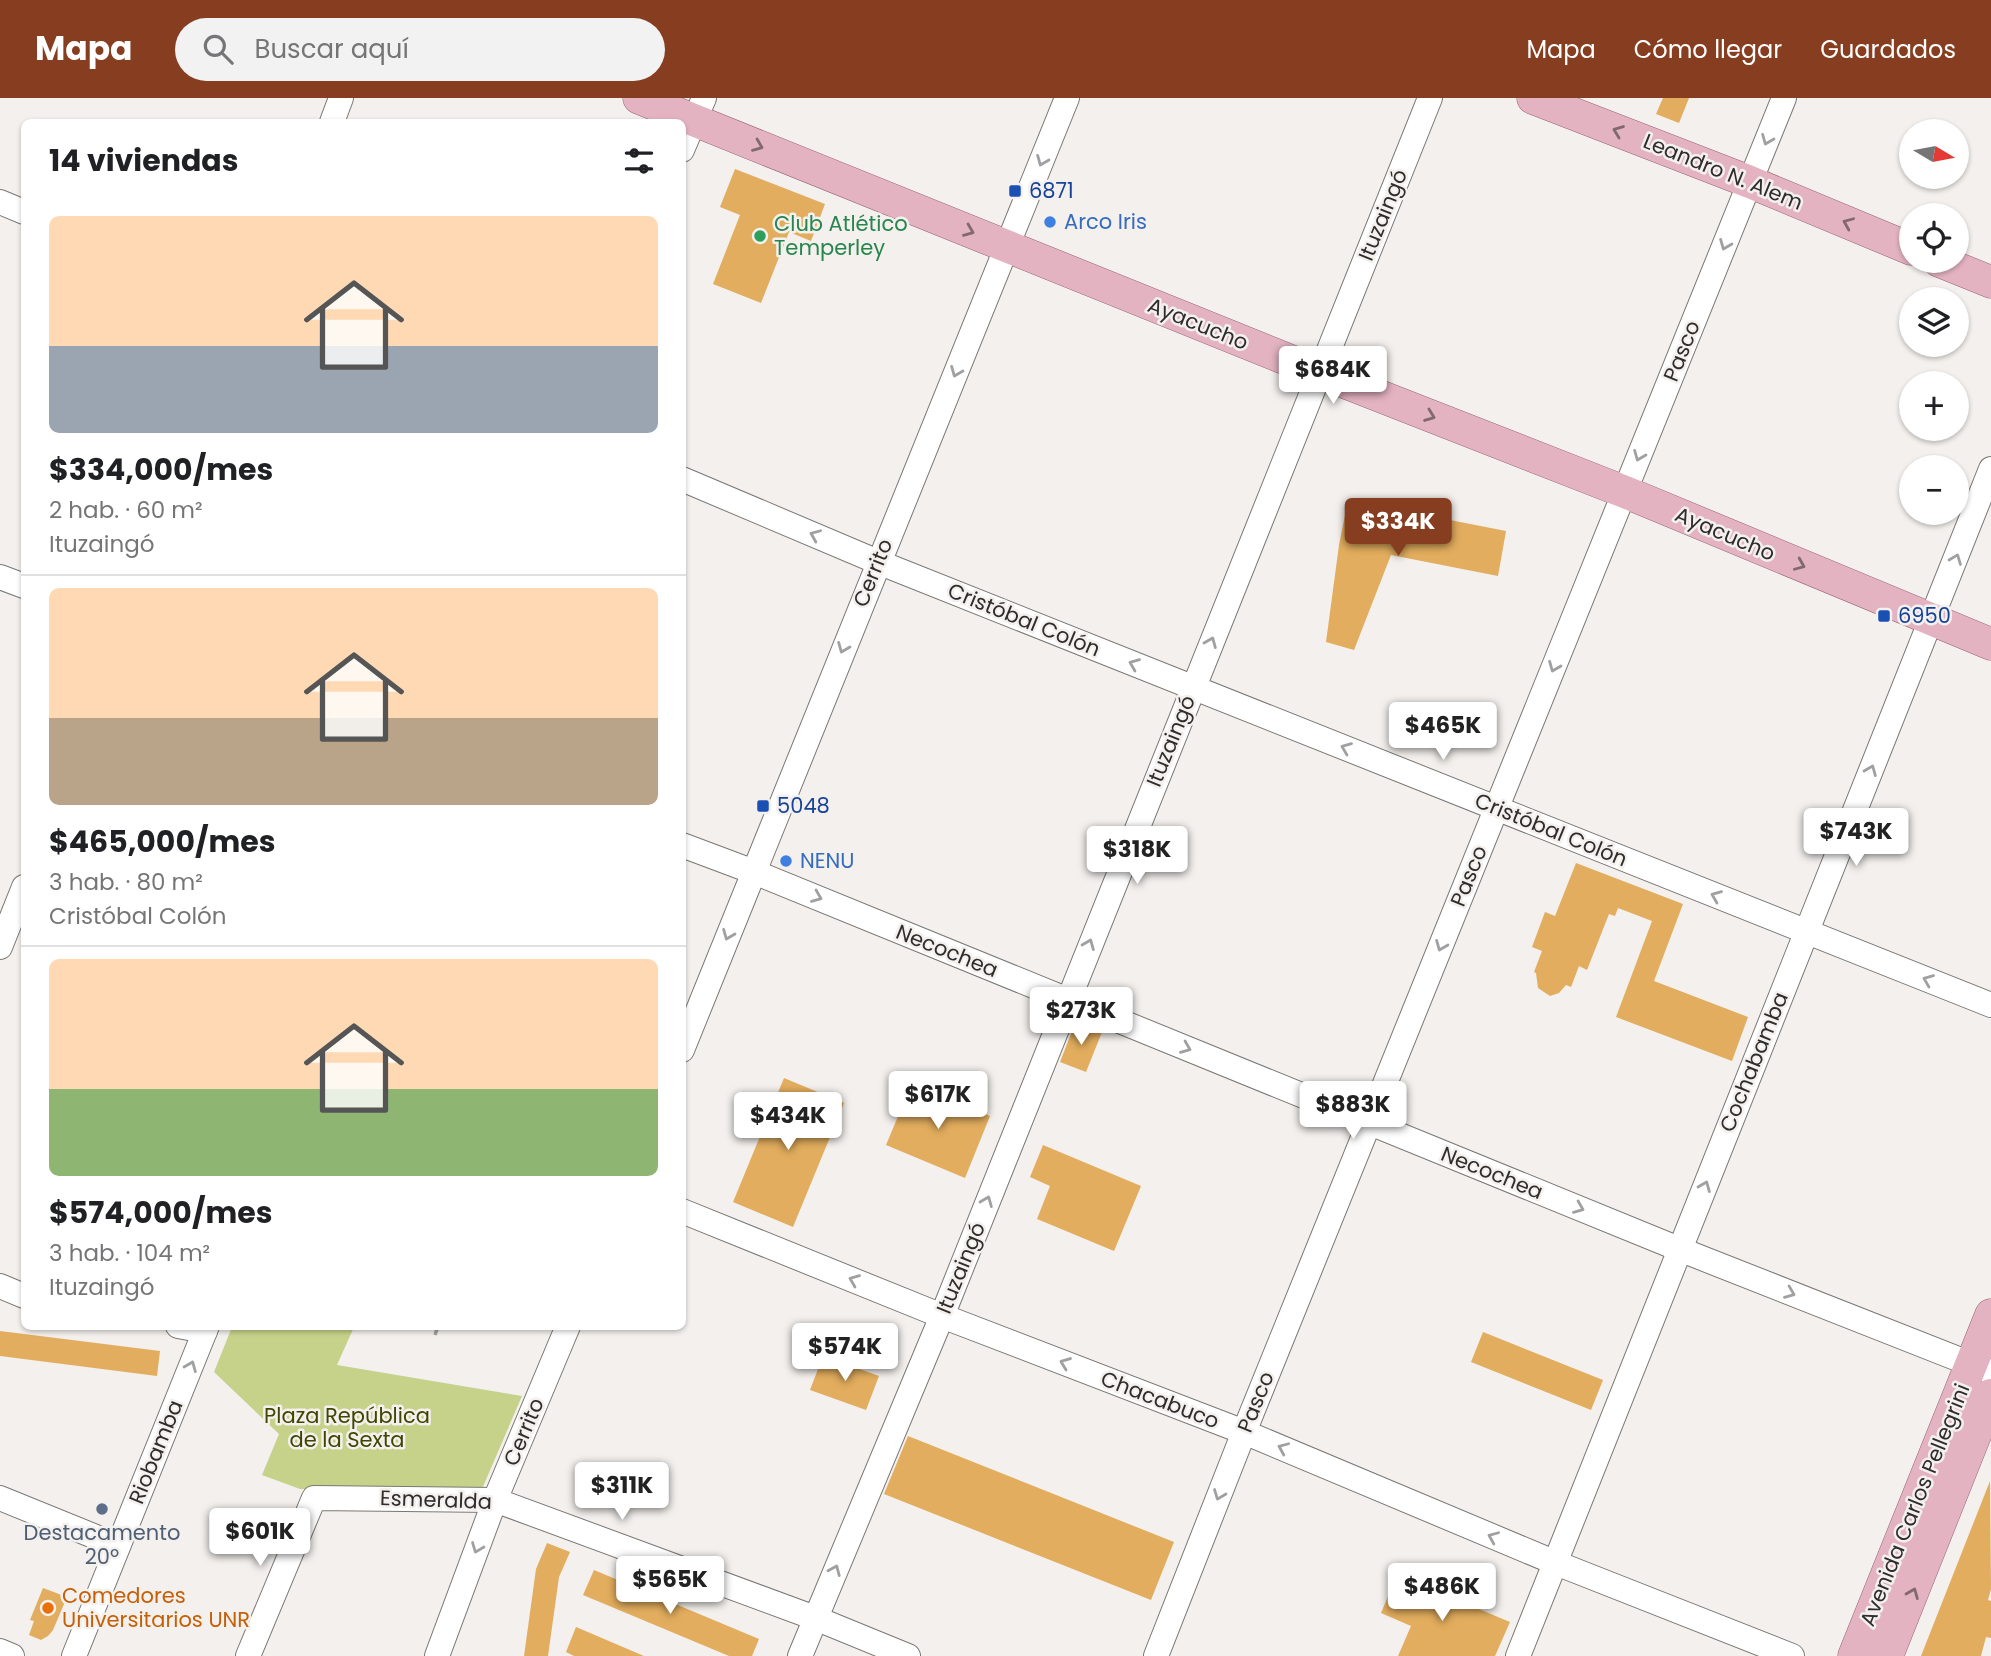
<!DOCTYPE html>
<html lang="es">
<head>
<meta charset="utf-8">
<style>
	:root { --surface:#fff; --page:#f2f2f2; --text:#202124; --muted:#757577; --line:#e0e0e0; --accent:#873e20 }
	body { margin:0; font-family:Poppins,sans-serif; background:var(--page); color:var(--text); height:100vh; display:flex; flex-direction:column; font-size:26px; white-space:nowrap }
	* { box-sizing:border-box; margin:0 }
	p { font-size:23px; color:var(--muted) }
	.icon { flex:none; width:38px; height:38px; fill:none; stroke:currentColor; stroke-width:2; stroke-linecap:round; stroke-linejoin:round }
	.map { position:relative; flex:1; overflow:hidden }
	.drawer { position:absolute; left:21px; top:21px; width:665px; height:1211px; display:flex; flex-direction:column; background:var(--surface); border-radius:10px; box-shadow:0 2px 5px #0004 }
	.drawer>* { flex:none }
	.needle { width:46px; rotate:100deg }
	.tools { position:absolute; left:1899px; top:21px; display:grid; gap:14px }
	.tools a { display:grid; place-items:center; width:70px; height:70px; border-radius:50%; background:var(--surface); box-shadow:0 2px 5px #0004; font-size:35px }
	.price { position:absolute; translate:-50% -60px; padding:0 16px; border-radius:7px; background:#fff; color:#222; font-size:23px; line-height:46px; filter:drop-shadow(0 2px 4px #0008) }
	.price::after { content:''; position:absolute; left:50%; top:42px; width:21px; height:16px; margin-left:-10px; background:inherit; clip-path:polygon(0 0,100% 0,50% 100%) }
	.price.on { background:var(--accent); color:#fff }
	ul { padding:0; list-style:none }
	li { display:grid; align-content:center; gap:14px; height:371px; padding:0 28px }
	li+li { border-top:2px solid var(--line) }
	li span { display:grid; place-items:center; height:217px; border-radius:10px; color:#555 }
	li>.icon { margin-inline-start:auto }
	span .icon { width:126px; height:126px; fill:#fffc; stroke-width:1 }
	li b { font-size:30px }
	h2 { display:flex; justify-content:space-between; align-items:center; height:84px; padding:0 28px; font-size:30px }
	header { display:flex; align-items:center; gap:42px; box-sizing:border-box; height:98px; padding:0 35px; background:var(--accent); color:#fff }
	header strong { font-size:33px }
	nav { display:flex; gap:38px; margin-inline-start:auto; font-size:24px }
	.search { width:490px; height:63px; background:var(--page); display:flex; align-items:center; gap:18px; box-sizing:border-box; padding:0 24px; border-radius:38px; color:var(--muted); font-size:26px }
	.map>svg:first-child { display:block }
	.green { fill:#c6d28a }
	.building { fill:#e2ad5e }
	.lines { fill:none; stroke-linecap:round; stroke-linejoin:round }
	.minor-casing { stroke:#7a7874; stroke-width:26 }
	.major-casing { stroke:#996372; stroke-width:33 }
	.path { stroke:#a3a19e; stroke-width:3.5; stroke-dasharray:7 3.5; stroke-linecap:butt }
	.minor { stroke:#fff; stroke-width:24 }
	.major { stroke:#e4b3c2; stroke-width:32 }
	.oneway { stroke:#80696f }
	.oneway2 { stroke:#a1a0a0 }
	.transit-dot { fill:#1a4fb4; stroke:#f3f0ed; stroke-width:2.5 }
	.shop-dot { fill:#3f7fe0; stroke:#f3f0ed; stroke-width:2.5 }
	.leisure-dot { fill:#2e9e5b; stroke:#f3f0ed; stroke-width:2.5 }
	.service-dot { fill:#5c6f8a; stroke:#f3f0ed; stroke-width:2.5 }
	.food-dot { fill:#e8710a; stroke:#f3f0ed; stroke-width:2.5 }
	.labels { text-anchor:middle; stroke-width:5; stroke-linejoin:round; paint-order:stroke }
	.street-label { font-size:21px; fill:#2e2d2b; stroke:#f3f0ed }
	.transit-label { font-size:21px; fill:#164399; stroke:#f3f0ed; text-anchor:start }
	.shop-label { font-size:21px; fill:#366cbe; stroke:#f3f0ed; text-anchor:start }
	.leisure-label { font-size:21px; fill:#27864d; stroke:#f3f0ed; text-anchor:start }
	.park-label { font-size:21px; fill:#3f4600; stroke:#f3f0ed }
	.service-label { font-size:21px; fill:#4e5e75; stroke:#f3f0ed }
	.food-label { font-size:21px; fill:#c56008; stroke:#f3f0ed; text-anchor:start }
</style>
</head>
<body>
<header>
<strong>Mapa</strong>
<div class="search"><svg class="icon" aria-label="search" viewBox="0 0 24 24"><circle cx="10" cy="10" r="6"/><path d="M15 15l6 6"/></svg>Buscar aquí</div>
<nav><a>Mapa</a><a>Cómo llegar</a><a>Guardados</a></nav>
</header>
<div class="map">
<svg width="1991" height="1558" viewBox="0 0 1991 1558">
	<rect width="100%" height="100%" fill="#f3f0ed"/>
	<path class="green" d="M232 1229H354L337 1267 522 1298 482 1391H300L262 1377 279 1336 214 1274Z"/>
	<g class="building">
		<path d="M1663 0H1689L1679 25 1656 16Z"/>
		<path d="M735 71 825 106 811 143 789 134 761 205 713 186 740 117 720 109Z"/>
		<path d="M1348 402 1506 433 1498 478 1391 457 1354 552 1326 544 1339 447Z"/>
		<path d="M1576 765 1683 806 1654 883 1748 919 1732 963 1616 919 1652 823 1618 810 1615 818 1609 816 1587 872 1579 868 1571 889 1566 887 1559 895 1550 898 1538 890 1536 875 1534 874 1542 853 1532 849 1545 814 1555 818Z"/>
		<path d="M1076 923 1102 934 1086 974 1060 964Z"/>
		<path d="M784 980 844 1005 793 1129 733 1104Z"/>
		<path d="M912 985 990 1018 965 1080 886 1047Z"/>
		<path d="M1043 1047 1141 1088 1114 1153 1037 1121 1050 1088 1030 1079Z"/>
		<path d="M0 1233 160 1253 157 1278 0 1258Z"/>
		<path d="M1483 1234 1603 1282 1591 1312 1471 1264Z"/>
		<path d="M823 1258 879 1278 866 1312 810 1292Z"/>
		<path d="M908 1338 1174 1444 1151 1502 884 1396Z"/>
		<path d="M1990 1383 1991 1491 1988 1502 1991 1503V1540L1986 1539 1981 1558H1921Z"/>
		<path d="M547 1445 570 1454 559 1479 548 1558H524L536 1471Z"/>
		<path d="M594 1472 759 1541 752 1558H729L583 1497Z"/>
		<path d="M1397 1477 1510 1524 1495 1558H1398L1411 1528 1381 1515Z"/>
		<path d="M43 1490 67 1499 53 1532 48 1538 41 1542 29 1537 34 1523 30 1522Z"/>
		<path d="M576 1529 644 1558H574L566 1554Z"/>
	</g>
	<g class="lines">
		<g class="minor-casing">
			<g id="minor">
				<path d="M332 24 341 0"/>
				<path d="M682 52 704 0"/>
				<path d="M0 104 24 114"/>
				<path d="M682 381 878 464 1991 907"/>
				<path d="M0 479 24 488"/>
				<path d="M682 747 754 774 1679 1151 1991 1274"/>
				<path d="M0 849 24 789"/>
				<path d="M682 952 1067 0"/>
				<path d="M682 1113 942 1218 1244 1334 1556 1465 1792 1558"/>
				<path d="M0 1188 24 1198"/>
				<path d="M178 1228 205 1233"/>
				<path d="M0 1400 118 1448"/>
				<path d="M0 1553 12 1558"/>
				<path d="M74 1558 207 1228"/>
				<path d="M248 1558 314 1400 495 1402 815 1520 908 1558"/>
				<path d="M437 1558 495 1402 568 1228"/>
				<path d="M800 1558 942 1218 1430 0"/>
				<path d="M1156 1558 1244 1334 1784 0"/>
				<path d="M1518 1558 1991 371"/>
			</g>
		</g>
		<g class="major-casing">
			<g id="major">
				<path d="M639 0 1321 275 1625 394 1991 546"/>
				<path d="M1533 0 1750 84 1911 151"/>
				<path d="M1939 163 1991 184"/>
				<path d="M1854 1558 1991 1217"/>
				<path d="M1887 1558 1991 1297"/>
			</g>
		</g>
		<path class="path" d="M435 1237 438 1228"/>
		<use href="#minor" class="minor"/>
		<use href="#major" class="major"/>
	</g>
	<defs><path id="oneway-chevron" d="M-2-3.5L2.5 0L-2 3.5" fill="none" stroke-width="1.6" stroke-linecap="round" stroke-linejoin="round" transform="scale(1.75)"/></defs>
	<g class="oneway">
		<use href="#oneway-chevron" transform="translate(1618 33) rotate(-159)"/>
		<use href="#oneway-chevron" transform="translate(758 48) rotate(22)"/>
		<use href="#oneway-chevron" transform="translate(1848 125) rotate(-157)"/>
		<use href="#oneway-chevron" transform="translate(969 133) rotate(22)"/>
		<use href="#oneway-chevron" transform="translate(1430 318) rotate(21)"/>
		<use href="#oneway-chevron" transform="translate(1800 467) rotate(23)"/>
		<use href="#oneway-chevron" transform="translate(1913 1495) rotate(-68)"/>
	</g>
	<g class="oneway2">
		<use href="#oneway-chevron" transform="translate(1767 42) rotate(112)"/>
		<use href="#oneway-chevron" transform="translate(1042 63) rotate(112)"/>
		<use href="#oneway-chevron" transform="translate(1725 147) rotate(112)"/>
		<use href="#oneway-chevron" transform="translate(956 274) rotate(112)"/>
		<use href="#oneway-chevron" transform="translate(1639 358) rotate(112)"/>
		<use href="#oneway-chevron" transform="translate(815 437) rotate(-157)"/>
		<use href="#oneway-chevron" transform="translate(1956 461) rotate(-69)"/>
		<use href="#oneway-chevron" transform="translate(1211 544) rotate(-68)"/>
		<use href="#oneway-chevron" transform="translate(843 550) rotate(112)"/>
		<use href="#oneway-chevron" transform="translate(1134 566) rotate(-158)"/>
		<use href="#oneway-chevron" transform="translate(1554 569) rotate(112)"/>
		<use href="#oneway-chevron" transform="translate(1346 650) rotate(-158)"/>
		<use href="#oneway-chevron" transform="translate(1871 672) rotate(-68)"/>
		<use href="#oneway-chevron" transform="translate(1716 798) rotate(-158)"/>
		<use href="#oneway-chevron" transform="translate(817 799) rotate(22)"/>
		<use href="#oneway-chevron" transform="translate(728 837) rotate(112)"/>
		<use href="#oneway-chevron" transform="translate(1089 846) rotate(-68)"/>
		<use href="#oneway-chevron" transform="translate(1441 848) rotate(112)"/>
		<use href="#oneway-chevron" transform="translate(1928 882) rotate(-158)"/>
		<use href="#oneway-chevron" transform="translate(1186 950) rotate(22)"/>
		<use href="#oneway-chevron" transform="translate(1705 1088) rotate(-68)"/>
		<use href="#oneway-chevron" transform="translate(987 1103) rotate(-68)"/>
		<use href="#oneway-chevron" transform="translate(1579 1110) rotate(22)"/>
		<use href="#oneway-chevron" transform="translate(854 1182) rotate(-158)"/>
		<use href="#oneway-chevron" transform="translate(1790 1195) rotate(22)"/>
		<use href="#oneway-chevron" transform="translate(1065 1265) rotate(-159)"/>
		<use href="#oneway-chevron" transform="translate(191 1268) rotate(-68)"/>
		<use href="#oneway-chevron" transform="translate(1283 1350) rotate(-157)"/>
		<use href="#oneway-chevron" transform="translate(1219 1397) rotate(111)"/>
		<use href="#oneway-chevron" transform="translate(1493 1439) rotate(-157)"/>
		<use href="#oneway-chevron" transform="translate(477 1450) rotate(111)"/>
		<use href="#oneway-chevron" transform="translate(835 1472) rotate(-67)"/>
	</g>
	<g class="transit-dot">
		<rect x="1008" y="86" width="14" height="14" rx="3.5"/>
		<rect x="1877" y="511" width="14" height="14" rx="3.5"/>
		<rect x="756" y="701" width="14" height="14" rx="3.5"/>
	</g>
	<g class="shop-dot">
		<circle cx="1050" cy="124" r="7"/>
		<circle cx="786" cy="763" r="7"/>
	</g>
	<circle class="leisure-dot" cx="760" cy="138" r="7"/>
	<circle class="service-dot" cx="102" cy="1411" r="7"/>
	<circle class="food-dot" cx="48" cy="1510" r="7"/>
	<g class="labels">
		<g class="street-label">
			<text transform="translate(1723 74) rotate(22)" y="7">Leandro N. Alem</text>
			<text transform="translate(1383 117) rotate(-68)" y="7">Ituzaingó</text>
			<text transform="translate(1198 226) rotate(22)" y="7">Ayacucho</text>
			<text transform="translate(1682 253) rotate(-68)" y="7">Pasco</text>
			<text transform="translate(1725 436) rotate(23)" y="7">Ayacucho</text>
			<text transform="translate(873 475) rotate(-68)" y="7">Cerrito</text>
			<text transform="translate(1024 522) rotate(22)" y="7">Cristóbal Colón</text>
			<text transform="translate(1171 643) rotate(-68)" y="7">Ituzaingó</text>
			<text transform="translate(1551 732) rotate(22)" y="7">Cristóbal Colón</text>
			<text transform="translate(1469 778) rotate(-68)" y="7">Pasco</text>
			<text transform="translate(947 853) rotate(22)" y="7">Necochea</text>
			<text transform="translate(1754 964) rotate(-68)" y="7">Cochabamba</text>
			<text transform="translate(1492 1075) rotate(22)" y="7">Necochea</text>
			<text transform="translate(961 1170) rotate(-68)" y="7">Ituzaingó</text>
			<text transform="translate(1160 1302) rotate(21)" y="7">Chacabuco</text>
			<text transform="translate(1256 1304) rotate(-68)" y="7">Pasco</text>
			<text transform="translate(524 1334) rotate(-67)" y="7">Cerrito</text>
			<text transform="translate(156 1354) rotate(-68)" y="7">Riobamba</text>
			<text transform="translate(436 1402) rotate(2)" y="7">Esmeralda</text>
			<text transform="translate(1915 1407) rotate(-68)" y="7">Avenida Carlos Pellegrini</text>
		</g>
		<g class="transit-label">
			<text x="1029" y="100">6871</text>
			<text x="1898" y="525">6950</text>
			<text x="777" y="715">5048</text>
		</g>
		<g class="shop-label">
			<text x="1064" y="131">Arco Iris</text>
			<text x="800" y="770">NENU</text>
		</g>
		<g class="leisure-label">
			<text x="774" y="133">Club Atlético<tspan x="774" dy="24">Temperley</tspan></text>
		</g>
		<g class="park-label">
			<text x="347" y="1325">Plaza República<tspan x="347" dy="24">de la Sexta</tspan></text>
		</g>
		<g class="service-label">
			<text x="102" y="1442">Destacamento<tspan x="102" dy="24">20º</tspan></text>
		</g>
		<g class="food-label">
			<text x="62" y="1505">Comedores<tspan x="62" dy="24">Universitarios UNR</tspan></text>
		</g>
	</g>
</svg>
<div class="tools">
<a><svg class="needle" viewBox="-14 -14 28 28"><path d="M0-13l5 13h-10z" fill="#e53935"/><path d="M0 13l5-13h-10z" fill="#757577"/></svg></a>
<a><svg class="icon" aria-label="locate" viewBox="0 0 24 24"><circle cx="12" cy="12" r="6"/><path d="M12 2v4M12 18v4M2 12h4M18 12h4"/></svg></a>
<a><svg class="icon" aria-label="layers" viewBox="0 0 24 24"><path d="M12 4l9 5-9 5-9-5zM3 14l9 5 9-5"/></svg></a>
<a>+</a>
<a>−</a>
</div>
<b class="price" style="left:1333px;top:308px">$684K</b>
<b class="price on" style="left:1398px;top:460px">$334K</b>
<b class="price" style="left:1443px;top:664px">$465K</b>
<b class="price" style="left:1856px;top:770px">$743K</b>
<b class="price" style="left:1137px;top:788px">$318K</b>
<b class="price" style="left:1081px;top:949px">$273K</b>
<b class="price" style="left:938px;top:1033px">$617K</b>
<b class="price" style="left:1353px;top:1043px">$883K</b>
<b class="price" style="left:788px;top:1054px">$434K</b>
<b class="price" style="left:845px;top:1285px">$574K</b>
<b class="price" style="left:622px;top:1424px">$311K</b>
<b class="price" style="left:260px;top:1470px">$601K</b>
<b class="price" style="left:670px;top:1518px">$565K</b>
<b class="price" style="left:1442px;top:1525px">$486K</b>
<section class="drawer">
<h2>14 viviendas<svg class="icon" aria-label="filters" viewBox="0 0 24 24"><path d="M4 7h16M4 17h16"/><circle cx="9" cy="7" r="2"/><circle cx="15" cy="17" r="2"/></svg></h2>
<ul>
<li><span style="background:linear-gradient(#ffd9b3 60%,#9aa5b1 0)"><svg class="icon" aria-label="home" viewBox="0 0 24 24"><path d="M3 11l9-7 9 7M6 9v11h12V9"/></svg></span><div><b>$334,000/mes</b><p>2 hab. · 60 m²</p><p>Ituzaingó</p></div></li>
<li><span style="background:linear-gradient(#ffd9b3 60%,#b9a48a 0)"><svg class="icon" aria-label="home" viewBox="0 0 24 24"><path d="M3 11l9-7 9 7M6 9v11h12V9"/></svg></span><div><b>$465,000/mes</b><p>3 hab. · 80 m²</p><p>Cristóbal Colón</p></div></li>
<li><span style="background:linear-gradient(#ffd9b3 60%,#8fb573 0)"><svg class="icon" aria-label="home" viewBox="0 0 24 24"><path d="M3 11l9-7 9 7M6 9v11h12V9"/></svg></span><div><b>$574,000/mes</b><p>3 hab. · 104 m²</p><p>Ituzaingó</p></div></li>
</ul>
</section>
</div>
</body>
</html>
